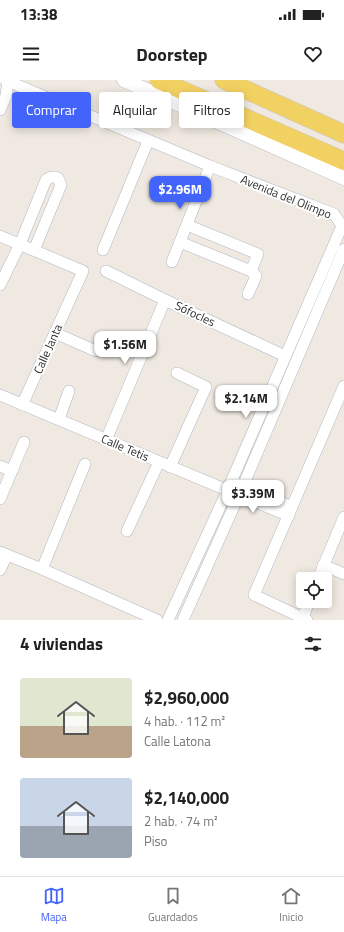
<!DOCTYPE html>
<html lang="es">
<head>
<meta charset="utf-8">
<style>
	:root { --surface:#fff; --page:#f2f2f2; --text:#222; --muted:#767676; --line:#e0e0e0; --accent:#4264fb }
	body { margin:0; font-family:"Titillium Web",sans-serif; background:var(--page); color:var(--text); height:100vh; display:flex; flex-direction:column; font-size:15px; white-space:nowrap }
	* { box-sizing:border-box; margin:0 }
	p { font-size:13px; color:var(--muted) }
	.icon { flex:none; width:22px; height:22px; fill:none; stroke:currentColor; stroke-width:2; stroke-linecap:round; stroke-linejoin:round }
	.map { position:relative; height:540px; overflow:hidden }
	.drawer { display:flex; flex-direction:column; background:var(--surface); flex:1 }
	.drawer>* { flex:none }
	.guide { position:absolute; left:12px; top:12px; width:320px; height:36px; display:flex; gap:8px }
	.buttons { position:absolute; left:296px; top:492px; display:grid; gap:8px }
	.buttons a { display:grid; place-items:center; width:36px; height:36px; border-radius:4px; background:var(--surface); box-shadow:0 2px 10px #0003; font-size:20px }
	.price { position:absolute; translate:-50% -34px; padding:0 9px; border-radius:8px; background:#fff; color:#222; font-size:13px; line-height:26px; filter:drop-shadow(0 1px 2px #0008) }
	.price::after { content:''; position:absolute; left:50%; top:24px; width:12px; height:9px; margin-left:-6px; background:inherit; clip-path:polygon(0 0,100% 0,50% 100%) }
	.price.selected { background:var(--accent); color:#fff }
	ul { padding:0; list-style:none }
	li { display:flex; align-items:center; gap:12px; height:100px; padding:0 20px }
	li span { display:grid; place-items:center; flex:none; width:112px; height:80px; border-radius:4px; color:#555 }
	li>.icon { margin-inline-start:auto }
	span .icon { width:48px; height:48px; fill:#fffc; stroke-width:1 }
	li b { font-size:17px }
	h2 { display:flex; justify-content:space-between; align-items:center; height:48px; padding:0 20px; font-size:17px }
	.chip { padding:0 14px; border-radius:4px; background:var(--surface); box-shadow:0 2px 10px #0003; font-size:14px; line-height:36px }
	.chip.selected { background:var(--accent); color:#fff }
	.status { display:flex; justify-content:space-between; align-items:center; height:28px; padding:0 20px; background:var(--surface); direction:ltr }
	.status svg { height:11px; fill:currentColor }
	header { display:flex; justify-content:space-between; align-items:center; height:52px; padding:0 20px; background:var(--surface); font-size:18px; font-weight:700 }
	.tab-bar { display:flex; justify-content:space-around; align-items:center; height:56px; border-top:1px solid var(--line); background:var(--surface); font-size:11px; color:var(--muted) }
	.tab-bar a { display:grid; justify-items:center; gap:2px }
	.tab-bar .selected { color:var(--accent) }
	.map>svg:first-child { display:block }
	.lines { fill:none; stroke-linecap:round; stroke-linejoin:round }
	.minor-casing { stroke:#b4b7c1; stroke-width:12 }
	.tertiary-casing { stroke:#b4b7c1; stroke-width:15 }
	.primary-casing { stroke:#c9c9c9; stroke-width:19 }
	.minor { stroke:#fff; stroke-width:11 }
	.tertiary { stroke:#fff; stroke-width:14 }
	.primary { stroke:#f2d163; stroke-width:18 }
	.labels { text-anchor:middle; stroke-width:4; stroke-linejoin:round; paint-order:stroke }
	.street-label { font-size:12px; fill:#2e2e2e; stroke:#fff }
</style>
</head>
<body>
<div class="status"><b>13:38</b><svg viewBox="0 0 49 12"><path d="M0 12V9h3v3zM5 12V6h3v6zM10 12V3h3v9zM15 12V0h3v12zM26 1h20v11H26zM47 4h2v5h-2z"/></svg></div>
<header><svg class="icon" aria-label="menu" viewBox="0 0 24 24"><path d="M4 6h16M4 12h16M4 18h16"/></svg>Doorstep<svg class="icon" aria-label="heart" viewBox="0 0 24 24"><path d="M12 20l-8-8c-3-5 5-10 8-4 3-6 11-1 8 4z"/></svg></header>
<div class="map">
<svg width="344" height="540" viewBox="0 0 344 540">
	<rect width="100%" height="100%" fill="#efe9e1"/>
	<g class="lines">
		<g class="minor-casing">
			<g id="minor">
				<path d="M5 0 210 86 334 134 342 146 225 416 168 540"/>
				<path d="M0 30 6 16 8 0"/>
				<path d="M187 145 258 174 251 191"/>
				<path d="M0 156 83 191 22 325"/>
				<path d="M180 162 251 191 256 196 248 214"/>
				<path d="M103 170 148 61"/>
				<path d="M172 182 210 86"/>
				<path d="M106 191 165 220 285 276"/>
				<path d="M0 205 20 164 46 100C50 97 53 96 58 98L61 105 34 170"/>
				<path d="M55 253 96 271"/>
				<path d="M0 315 289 436"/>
				<path d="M59 339 69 311"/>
				<path d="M106 360 165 220"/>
				<path d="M0 386 12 391"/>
				<path d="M170 387 206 307 177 293"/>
				<path d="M238 404 292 427"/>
				<path d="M0 419 24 362"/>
				<path d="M127 451 159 382"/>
				<path d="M0 472 42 489 157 540"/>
				<path d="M323 485 344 494"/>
				<path d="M42 489 85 384"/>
				<path d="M0 490 7 475"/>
				<path d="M318 499 344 437"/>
				<path d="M303 538 309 521"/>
				<path d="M183 540 243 406 344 169"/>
				<path d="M307 540 254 515 344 306"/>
			</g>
		</g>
		<g class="tertiary-casing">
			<path id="tertiary" d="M124 0 344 98"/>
		</g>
		<g class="primary-casing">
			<g id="primary">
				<path d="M159 0 344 81"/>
				<path d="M224 0 344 54"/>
			</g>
		</g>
		<use href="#minor" class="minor"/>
		<use href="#tertiary" class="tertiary"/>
		<use href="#primary" class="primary"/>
	</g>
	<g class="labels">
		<g class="street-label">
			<text transform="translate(286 117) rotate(22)" y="4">Avenida del Olimpo</text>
			<text transform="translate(195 234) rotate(25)" y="4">Sófocles</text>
			<text transform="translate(48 269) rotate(-66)" y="4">Calle Janta</text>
			<text transform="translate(125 368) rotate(23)" y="4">Calle Tetis</text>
		</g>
	</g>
</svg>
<div class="buttons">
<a><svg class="icon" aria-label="locate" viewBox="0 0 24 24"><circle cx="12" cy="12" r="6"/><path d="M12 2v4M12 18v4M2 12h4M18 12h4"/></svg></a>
</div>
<b class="price selected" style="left:180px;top:130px">$2.96M</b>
<b class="price" style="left:125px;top:285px">$1.56M</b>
<b class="price" style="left:246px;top:339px">$2.14M</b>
<b class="price" style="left:253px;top:434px">$3.39M</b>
<div class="guide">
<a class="chip selected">Comprar</a>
<a class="chip">Alquilar</a>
<a class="chip">Filtros</a>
</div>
</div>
<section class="drawer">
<h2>4 viviendas<svg class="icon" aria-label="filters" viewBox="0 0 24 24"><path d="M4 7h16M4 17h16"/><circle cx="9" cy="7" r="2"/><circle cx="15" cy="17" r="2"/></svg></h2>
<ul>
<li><span style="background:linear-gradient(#dfe7d0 60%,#b9a48a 0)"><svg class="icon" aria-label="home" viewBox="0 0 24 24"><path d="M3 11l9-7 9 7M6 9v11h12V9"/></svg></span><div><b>$2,960,000</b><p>4 hab. · 112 m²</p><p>Calle Latona</p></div></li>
<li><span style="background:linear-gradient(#c9d6e8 60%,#9aa5b1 0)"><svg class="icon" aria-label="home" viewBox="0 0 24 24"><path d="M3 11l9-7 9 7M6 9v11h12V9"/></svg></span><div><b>$2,140,000</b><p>2 hab. · 74 m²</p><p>Piso</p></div></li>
</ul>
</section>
<nav class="tab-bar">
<a class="selected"><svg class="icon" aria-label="map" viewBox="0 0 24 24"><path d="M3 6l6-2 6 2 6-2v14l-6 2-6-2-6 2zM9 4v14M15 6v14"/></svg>Mapa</a>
<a><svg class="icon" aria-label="saved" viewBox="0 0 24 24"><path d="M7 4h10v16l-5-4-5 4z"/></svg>Guardados</a>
<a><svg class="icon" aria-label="home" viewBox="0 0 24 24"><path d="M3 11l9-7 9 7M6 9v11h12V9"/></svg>Inicio</a>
</nav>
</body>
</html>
